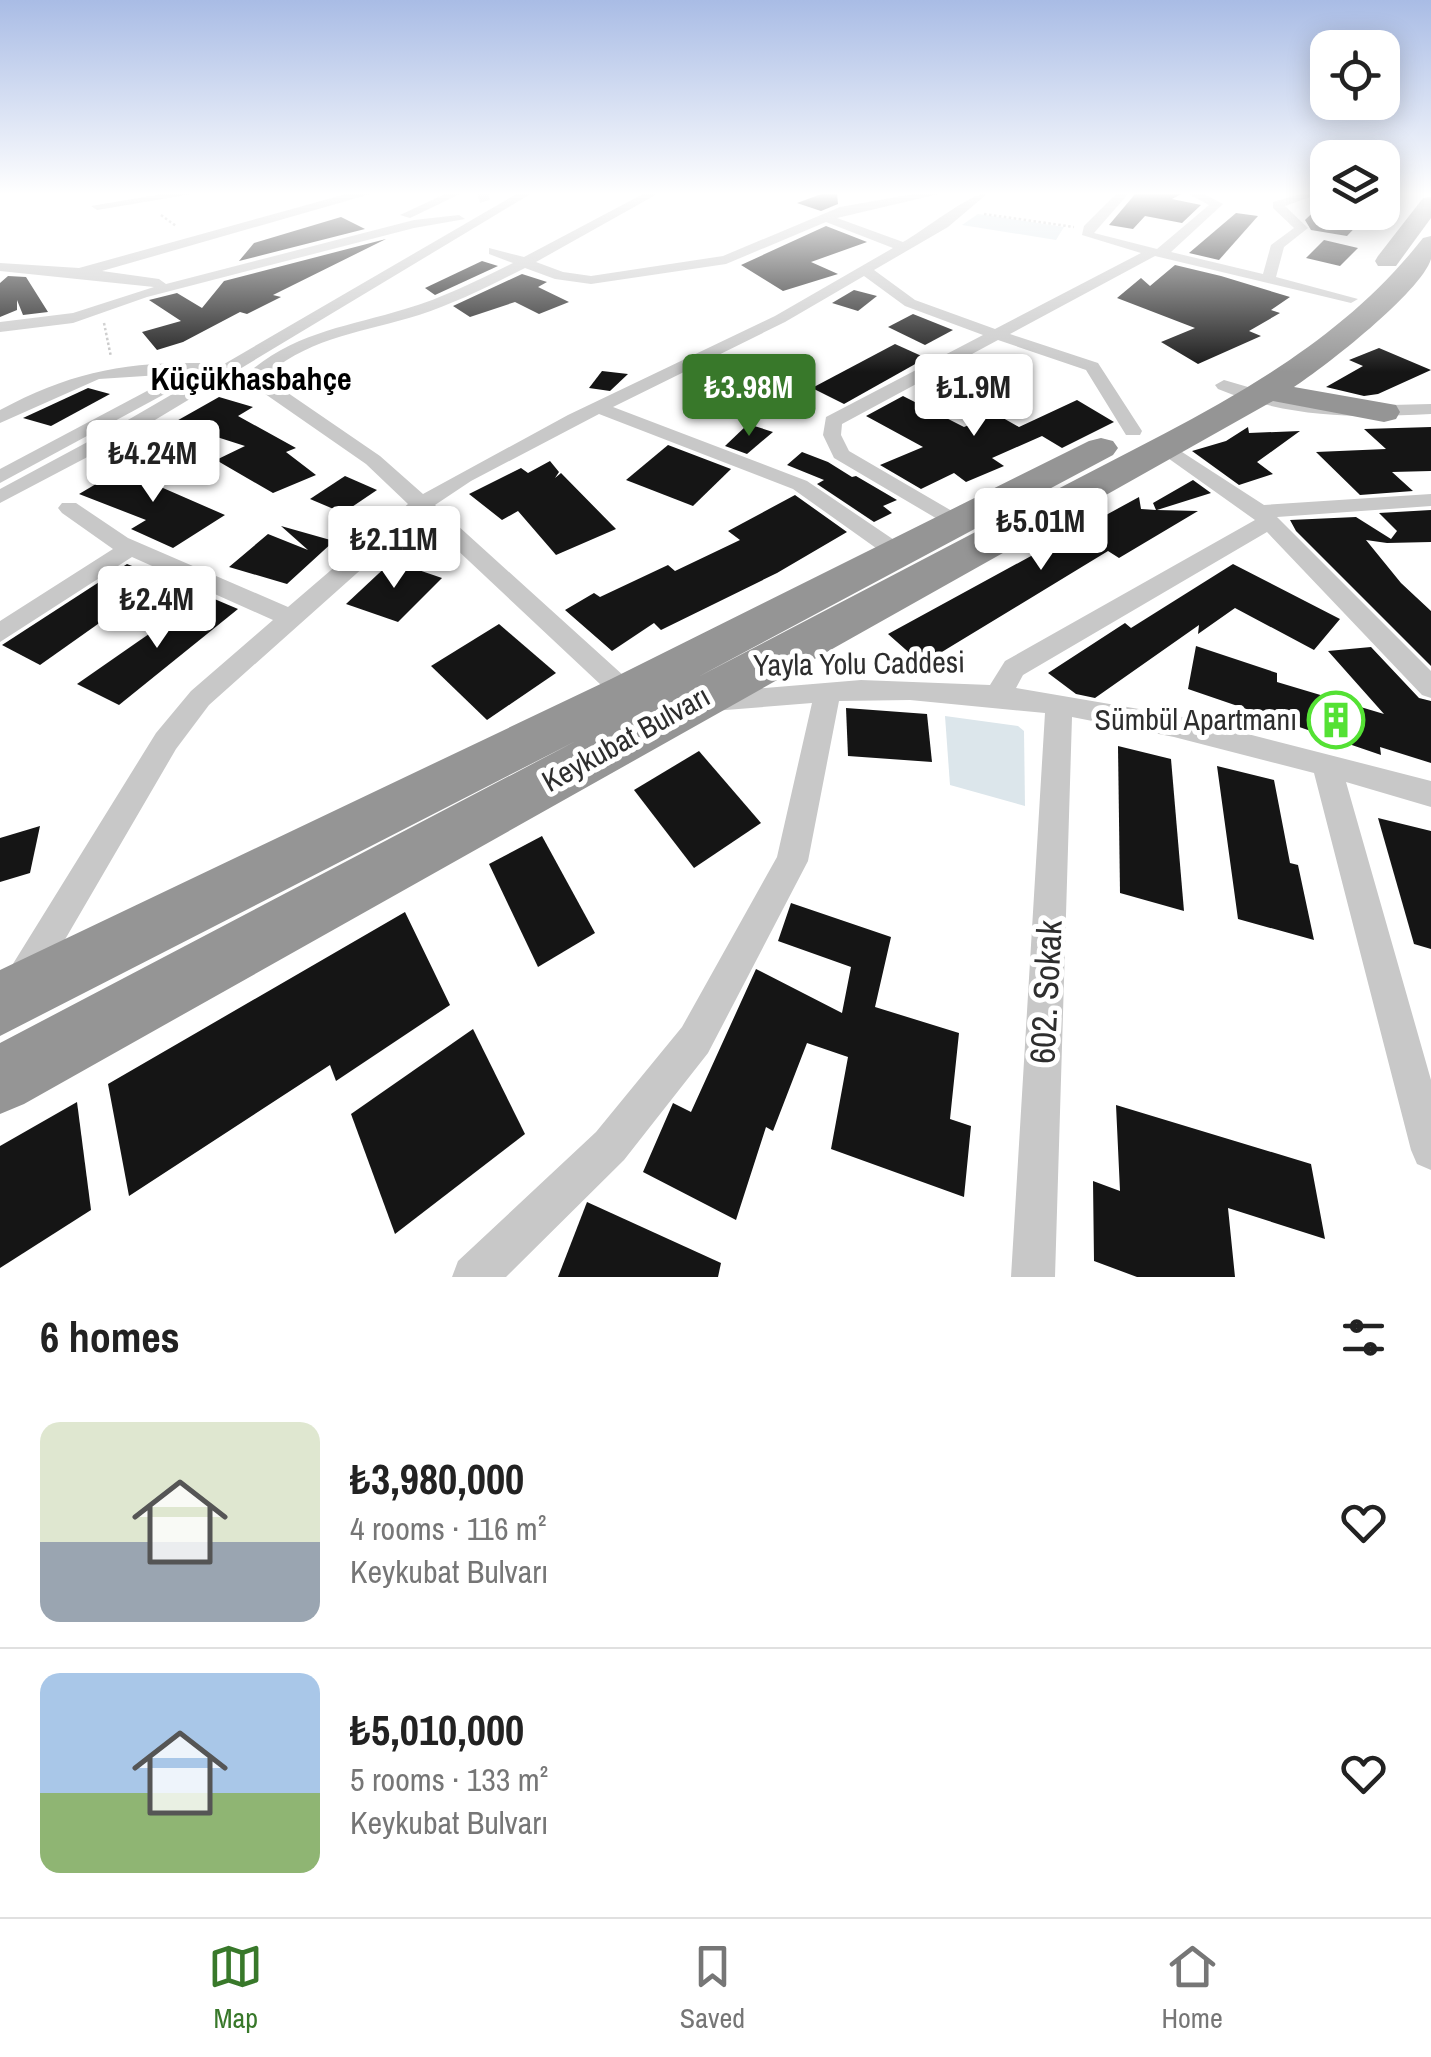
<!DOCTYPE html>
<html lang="en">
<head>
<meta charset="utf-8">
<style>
	:root { --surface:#fff; --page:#f6f6f6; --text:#222; --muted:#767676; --line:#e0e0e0; --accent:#38782a }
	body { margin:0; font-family:"Archivo Narrow",sans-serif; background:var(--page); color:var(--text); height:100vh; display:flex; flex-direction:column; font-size:38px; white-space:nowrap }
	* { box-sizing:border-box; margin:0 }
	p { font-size:32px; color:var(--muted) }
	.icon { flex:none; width:55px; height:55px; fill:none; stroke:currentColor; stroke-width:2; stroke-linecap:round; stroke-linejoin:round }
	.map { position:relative; height:1277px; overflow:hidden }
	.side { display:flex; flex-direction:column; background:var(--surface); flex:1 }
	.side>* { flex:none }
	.tools { position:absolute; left:1310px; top:30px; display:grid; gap:20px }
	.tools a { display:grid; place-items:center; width:90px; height:90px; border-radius:20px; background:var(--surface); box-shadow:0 5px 25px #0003; font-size:50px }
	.price { position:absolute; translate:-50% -85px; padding:0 22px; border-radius:10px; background:#fff; color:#222; font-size:32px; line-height:65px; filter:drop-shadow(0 2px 5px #0008) }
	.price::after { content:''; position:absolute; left:50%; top:60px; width:30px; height:22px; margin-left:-15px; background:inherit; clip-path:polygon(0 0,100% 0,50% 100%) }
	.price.selected { background:var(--accent); color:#fff }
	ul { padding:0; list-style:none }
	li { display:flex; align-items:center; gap:30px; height:250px; padding:0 40px }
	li+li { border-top:2px solid var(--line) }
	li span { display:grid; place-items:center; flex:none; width:280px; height:200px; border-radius:20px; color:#555 }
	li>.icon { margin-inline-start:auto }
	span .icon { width:120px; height:120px; fill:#fffc; stroke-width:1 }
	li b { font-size:42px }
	h2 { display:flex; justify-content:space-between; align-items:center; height:120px; padding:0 40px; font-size:42px }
	.tabs { display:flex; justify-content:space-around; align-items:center; height:140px; border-top:2px solid var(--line); background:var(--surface); font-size:28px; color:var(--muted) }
	.tabs a { display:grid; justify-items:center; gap:5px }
	.tabs .selected { color:var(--accent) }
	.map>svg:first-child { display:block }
	.green { fill:#dce6eb }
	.building { fill:#151515 }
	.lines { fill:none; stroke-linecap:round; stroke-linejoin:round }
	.street-tunnel { stroke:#d5d5d5; stroke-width:14; stroke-dasharray:14 6; stroke-linecap:butt }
	.path { stroke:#c2c2c2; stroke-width:2.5; stroke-dasharray:2.5 2.5; stroke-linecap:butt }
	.street { fill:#c8c8c8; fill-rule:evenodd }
	.highway { fill:#959595; fill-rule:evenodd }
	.labels { text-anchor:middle; stroke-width:10; stroke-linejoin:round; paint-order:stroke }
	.street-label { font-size:30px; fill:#2e2e2e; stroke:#fff }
	.poi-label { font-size:30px; fill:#2e2e2e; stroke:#fff; text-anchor:end }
	.far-district-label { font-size:32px; font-weight:bold; fill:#000; stroke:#fff }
	.near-street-label { font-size:35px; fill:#2e2e2e; stroke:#fff }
</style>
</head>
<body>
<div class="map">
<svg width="1431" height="1277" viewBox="0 0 1431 1277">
	<rect width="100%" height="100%" fill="#fff"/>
	<g class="green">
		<path d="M978 214 1064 227 1056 240 962 225Z"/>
		<path d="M945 716 1018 726 1024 731 1025 806 950 785Z"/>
	</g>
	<g class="building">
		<path d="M824 193H837L838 204 821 211 797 203Z"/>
		<path d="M1136 193H1183L1172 199 1201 205 1182 223 1145 216 1133 229 1109 225Z"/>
		<path d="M1328 198V212L1366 216 1347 236 1311 230 1305 220Z"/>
		<path d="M1236 213 1258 216 1219 260 1189 253Z"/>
		<path d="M341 217 365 229 239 261 254 243Z"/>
		<path d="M826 226 867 242 811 262 838 274 783 291 741 265Z"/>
		<path d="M386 239 273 295 281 297 247 314 240 312 183 342 157 350 142 332 181 321 149 300 177 293 202 308 224 281Z"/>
		<path d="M1324 240 1358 248 1340 266 1306 258Z"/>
		<path d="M482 261 498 266 435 295 425 288Z"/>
		<path d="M1175 265 1221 276 1290 297 1271 310 1280 313 1249 331 1261 336 1198 364 1161 342 1195 328 1117 298 1141 278 1150 286Z"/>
		<path d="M522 274 547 282 538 287 569 302 539 314 515 302 470 317 453 306Z"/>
		<path d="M8 276 26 277 48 312 23 315 17 300V310L0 317V283Z"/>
		<path d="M854 290 877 296 858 311 832 303Z"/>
		<path d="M913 314 953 330 925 345 888 327Z"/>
		<path d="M895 344 926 358 844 404 812 388Z"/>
		<path d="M1379 348 1431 370 1378 394 1364 396 1326 387 1363 366 1349 360Z"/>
		<path d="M602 371 628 374 610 391 589 388Z"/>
		<path d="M88 388 110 394 51 426 23 418Z"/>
		<path d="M903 396 964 427 996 414 1019 427 1077 400 1114 422 1062 448 1042 436 992 458 1004 466 966 482 954 473 921 489 880 465 923 447 866 416Z"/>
		<path d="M219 397 253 407 238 416 296 448 286 452 316 475 273 493 216 460 245 446 173 423Z"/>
		<path d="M748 424 773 432 747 454 725 446Z"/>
		<path d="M1248 427 1249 433 1300 431 1257 462 1273 474 1239 485 1192 451 1226 441Z"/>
		<path d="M1431 427V471L1392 472 1413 491 1360 495 1316 452 1386 449 1364 429Z"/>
		<path d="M668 445 731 469 693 506 626 480Z"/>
		<path d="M802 452 828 462 852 477 856 476 897 500 883 506 892 513 874 522 817 484 824 480 787 465Z"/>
		<path d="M135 461 163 472 147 481 225 515 173 548 131 529 146 520 79 494Z"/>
		<path d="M550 461 559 472 555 478 561 473 616 529 556 555 518 511 502 520 469 494 521 468 528 473Z"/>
		<path d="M345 476 377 490 343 513 310 499Z"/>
		<path d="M1193 480 1211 493 1157 510 1198 511 1119 558 1108 551 922 664 888 634 1139 497 1141 509 1156 510 1153 503Z"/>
		<path d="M795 495 847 532 777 573 661 630 654 623 612 651 565 610 594 593 600 597 668 565 675 571 740 540 728 531Z"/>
		<path d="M1431 510V542L1387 543 1366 540 1401 583 1431 611V666L1296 531 1290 520 1356 517 1391 539 1397 531 1379 513Z"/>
		<path d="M281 526 334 541 287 584 229 567 268 534 308 550Z"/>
		<path d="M392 561 442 578 398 622 346 604Z"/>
		<path d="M127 564 163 578 40 665 2 645Z"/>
		<path d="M1233 564 1340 619 1314 650 1235 608 1198 634 1199 625 1095 698 1076 694 1048 673 1125 623 1131 628Z"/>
		<path d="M205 595 238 609 119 705 77 684Z"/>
		<path d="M499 624 556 673 487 720 431 666Z"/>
		<path d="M1196 646 1277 673V682L1384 714 1328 651 1371 647 1419 698 1431 701V763L1380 747 1381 755 1188 689Z"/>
		<path d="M846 708 927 714 932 762 848 756Z"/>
		<path d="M1118 746 1171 759 1184 911 1120 893Z"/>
		<path d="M699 751 761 823 694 868 634 790Z"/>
		<path d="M1217 766 1274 780 1290 863 1298 865 1314 940 1238 919Z"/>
		<path d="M1378 818 1431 831V949L1414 944Z"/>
		<path d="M40 826 30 873 0 882V838Z"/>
		<path d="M542 836 595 933 538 967 489 864Z"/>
		<path d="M791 903 891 937 875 1007 959 1033 950 1119 971 1126 964 1197 831 1149 848 1057 807 1043 773 1131 766 1127 736 1220 643 1172 673 1103 691 1112 756 969 842 1013 851 967 778 941Z"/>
		<path d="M405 912 450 1005 336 1081 330 1065 129 1196 108 1084Z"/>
		<path d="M473 1029 525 1134 395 1234 351 1114Z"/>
		<path d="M77 1102 91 1210 0 1268V1146Z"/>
		<path d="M1116 1105 1311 1164 1325 1239 1228 1208 1235 1277H1137L1094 1261 1093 1181 1120 1191Z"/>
		<path d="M587 1202 721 1263 718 1277H558Z"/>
	</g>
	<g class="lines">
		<path class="street-tunnel" d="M478 196 488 193"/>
		<g class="path">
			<path d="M984 214 1074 227"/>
			<path d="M161 215 176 226"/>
			<path d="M104 323 111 357"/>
		</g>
		<g class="street">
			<path d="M168 193H198L97 210 91 206Z"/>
			<path d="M350 193H374L102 271 159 279 166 284 414 220 459 215 465 219 414 228 147 297 73 323 0 332V322L73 313 154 287 0 271V263L79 268Z"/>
			<path d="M447 193H462L410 218 400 215Z"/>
			<path d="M518 193H532L135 432 0 503V489L121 424Z"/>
			<path d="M645 193H659L536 262 563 272 591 276 723 256 840 207 919 193H943L837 218 903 242C923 231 970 193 988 193L948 227 874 270 915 300 995 329 1141 253 1082 235 1084 226 1117 193H1129L1094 233 1157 249 1209 205 1187 193H1202L1223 204 1171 252 1263 274 1271 245 1294 228 1273 208V202L1304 193H1321L1285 206 1308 228 1284 247 1276 277 1358 299 1351 303 1155 256 1010 334 1098 363 1142 431 1140 435H1126L1086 370 998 340 842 424 841 435 849 451 964 518 967 523 956 530 834 458 823 435 826 417 983 335 905 306 864 276 785 322 613 407 807 481 906 548 909 553 906 558H890L793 489 599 414 471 481 435 505 635 686 639 693 635 700 626 703 617 700 421 516 209 705 176 749 35 991 23 997 11 991 5 979 11 967 156 733 191 691 273 620 132 557 0 642V621L113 549 62 513 58 508 62 503H76L128 538 288 607 408 504 366 464 258 389 252 372 254 368C301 331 350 326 405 309 443 298 478 280 513 263L489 254V248L524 257ZM826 222 893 248 775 316 568 415 423 494 380 456 272 382 269 373C314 336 365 332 419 315 456 303 491 285 525 268L555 279 591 284 726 264Z"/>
			<path d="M200 363 206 364V372L99 379 0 423V410C69 373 122 362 200 363Z"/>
			<path d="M179 374 185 375V383L0 483V469Z"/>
			<path d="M1224 380 1300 402 1351 406 1431 404V414C1356 418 1288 418 1218 389L1215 385Z"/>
			<path d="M1165 441 1264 505 1431 494V506L1277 517 1431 671V698L1422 695 1267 532 1023 675 1016 688 1174 715 1431 781V807L1346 782 1431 1080V1170L1417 1164 1411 1150 1314 773 1174 737 1072 717 1055 1277H1011L1045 713 910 700 839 701 808 861 708 1053 624 1160 506 1277H452L458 1261 596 1132 682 1027 777 857 812 703 713 711 704 707 700 700 704 693 861 680 990 685 1005 661 1255 520 1158 451 1155 447Z"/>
		</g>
		<g class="highway">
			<path d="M1431 197V218L1396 266H1378L1375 261 1378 256 1423 198Z"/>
			<path d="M1431 236C1431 242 1431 253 1431 259 1421 292 1325 367 1294 387L1396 405 1400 412 1396 419 1384 422 1273 401 24 1104 0 1114V1043L576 741 0 1036V970L609 680 1089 441 1101 438 1113 441 1118 448 1113 455 696 678C815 616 933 554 1052 492 1186 421 1327 361 1423 238Z"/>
		</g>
	</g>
	<linearGradient id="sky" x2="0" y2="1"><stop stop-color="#a9bce5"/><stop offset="0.52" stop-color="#fff"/><stop offset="1" stop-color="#fff" stop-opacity="0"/></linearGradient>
	<rect width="1431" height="372" fill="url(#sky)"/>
	<defs>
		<g id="building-ring" transform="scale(2.875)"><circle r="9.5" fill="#fff" stroke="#54e134" stroke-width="1.5"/><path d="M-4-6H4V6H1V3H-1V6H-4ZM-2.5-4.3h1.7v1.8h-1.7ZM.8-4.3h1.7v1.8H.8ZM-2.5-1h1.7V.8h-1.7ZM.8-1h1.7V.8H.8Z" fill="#54e134"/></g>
	</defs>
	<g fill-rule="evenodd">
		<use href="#building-ring" x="1336" y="720"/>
	</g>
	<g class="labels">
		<g class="street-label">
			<text transform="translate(859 664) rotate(-1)" y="10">Yayla Yolu Caddesi</text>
			<text transform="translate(626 739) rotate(-29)" y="10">Keykubat Bulvarı</text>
		</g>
		<g class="poi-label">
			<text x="1297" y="730">Sümbül Apartmanı</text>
		</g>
		<g class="far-district-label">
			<text x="251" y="390">Küçükhasbahçe</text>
		</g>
		<g class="near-street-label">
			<text transform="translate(1046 992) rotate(-87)" y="12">602. Sokak</text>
		</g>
	</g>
</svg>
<div class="tools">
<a><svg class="icon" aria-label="locate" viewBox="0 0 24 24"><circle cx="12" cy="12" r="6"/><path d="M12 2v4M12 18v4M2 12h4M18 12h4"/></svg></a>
<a><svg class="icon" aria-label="layers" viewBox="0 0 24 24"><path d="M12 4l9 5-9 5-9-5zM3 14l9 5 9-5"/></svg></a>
</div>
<b class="price selected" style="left:749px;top:439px">₺3.98M</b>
<b class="price" style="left:974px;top:439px">₺1.9M</b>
<b class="price" style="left:153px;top:505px">₺4.24M</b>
<b class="price" style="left:1041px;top:573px">₺5.01M</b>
<b class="price" style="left:394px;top:591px">₺2.11M</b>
<b class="price" style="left:157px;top:651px">₺2.4M</b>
</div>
<section class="side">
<h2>6 homes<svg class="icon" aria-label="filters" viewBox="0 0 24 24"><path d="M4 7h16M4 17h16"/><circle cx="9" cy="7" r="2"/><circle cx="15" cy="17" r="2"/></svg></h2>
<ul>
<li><span style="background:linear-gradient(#dfe7d0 60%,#9aa5b1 0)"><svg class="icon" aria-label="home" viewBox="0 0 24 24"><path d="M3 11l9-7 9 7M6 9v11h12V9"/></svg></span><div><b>₺3,980,000</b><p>4 rooms · 116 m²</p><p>Keykubat Bulvarı</p></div><svg class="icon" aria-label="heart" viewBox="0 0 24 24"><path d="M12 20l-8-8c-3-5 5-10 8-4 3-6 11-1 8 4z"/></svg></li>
<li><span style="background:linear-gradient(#a9c7e8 60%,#8fb573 0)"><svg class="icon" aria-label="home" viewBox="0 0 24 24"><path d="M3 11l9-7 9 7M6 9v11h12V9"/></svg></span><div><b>₺5,010,000</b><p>5 rooms · 133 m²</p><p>Keykubat Bulvarı</p></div><svg class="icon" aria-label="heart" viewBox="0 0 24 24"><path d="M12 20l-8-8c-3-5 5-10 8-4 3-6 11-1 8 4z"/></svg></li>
</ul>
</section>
<nav class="tabs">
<a class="selected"><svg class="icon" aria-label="map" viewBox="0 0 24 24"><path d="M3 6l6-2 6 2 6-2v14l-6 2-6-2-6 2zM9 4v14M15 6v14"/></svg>Map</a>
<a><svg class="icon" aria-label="saved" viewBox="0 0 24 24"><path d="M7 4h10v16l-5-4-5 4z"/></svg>Saved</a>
<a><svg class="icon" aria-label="home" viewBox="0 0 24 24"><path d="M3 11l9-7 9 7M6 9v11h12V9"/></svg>Home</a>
</nav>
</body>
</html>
